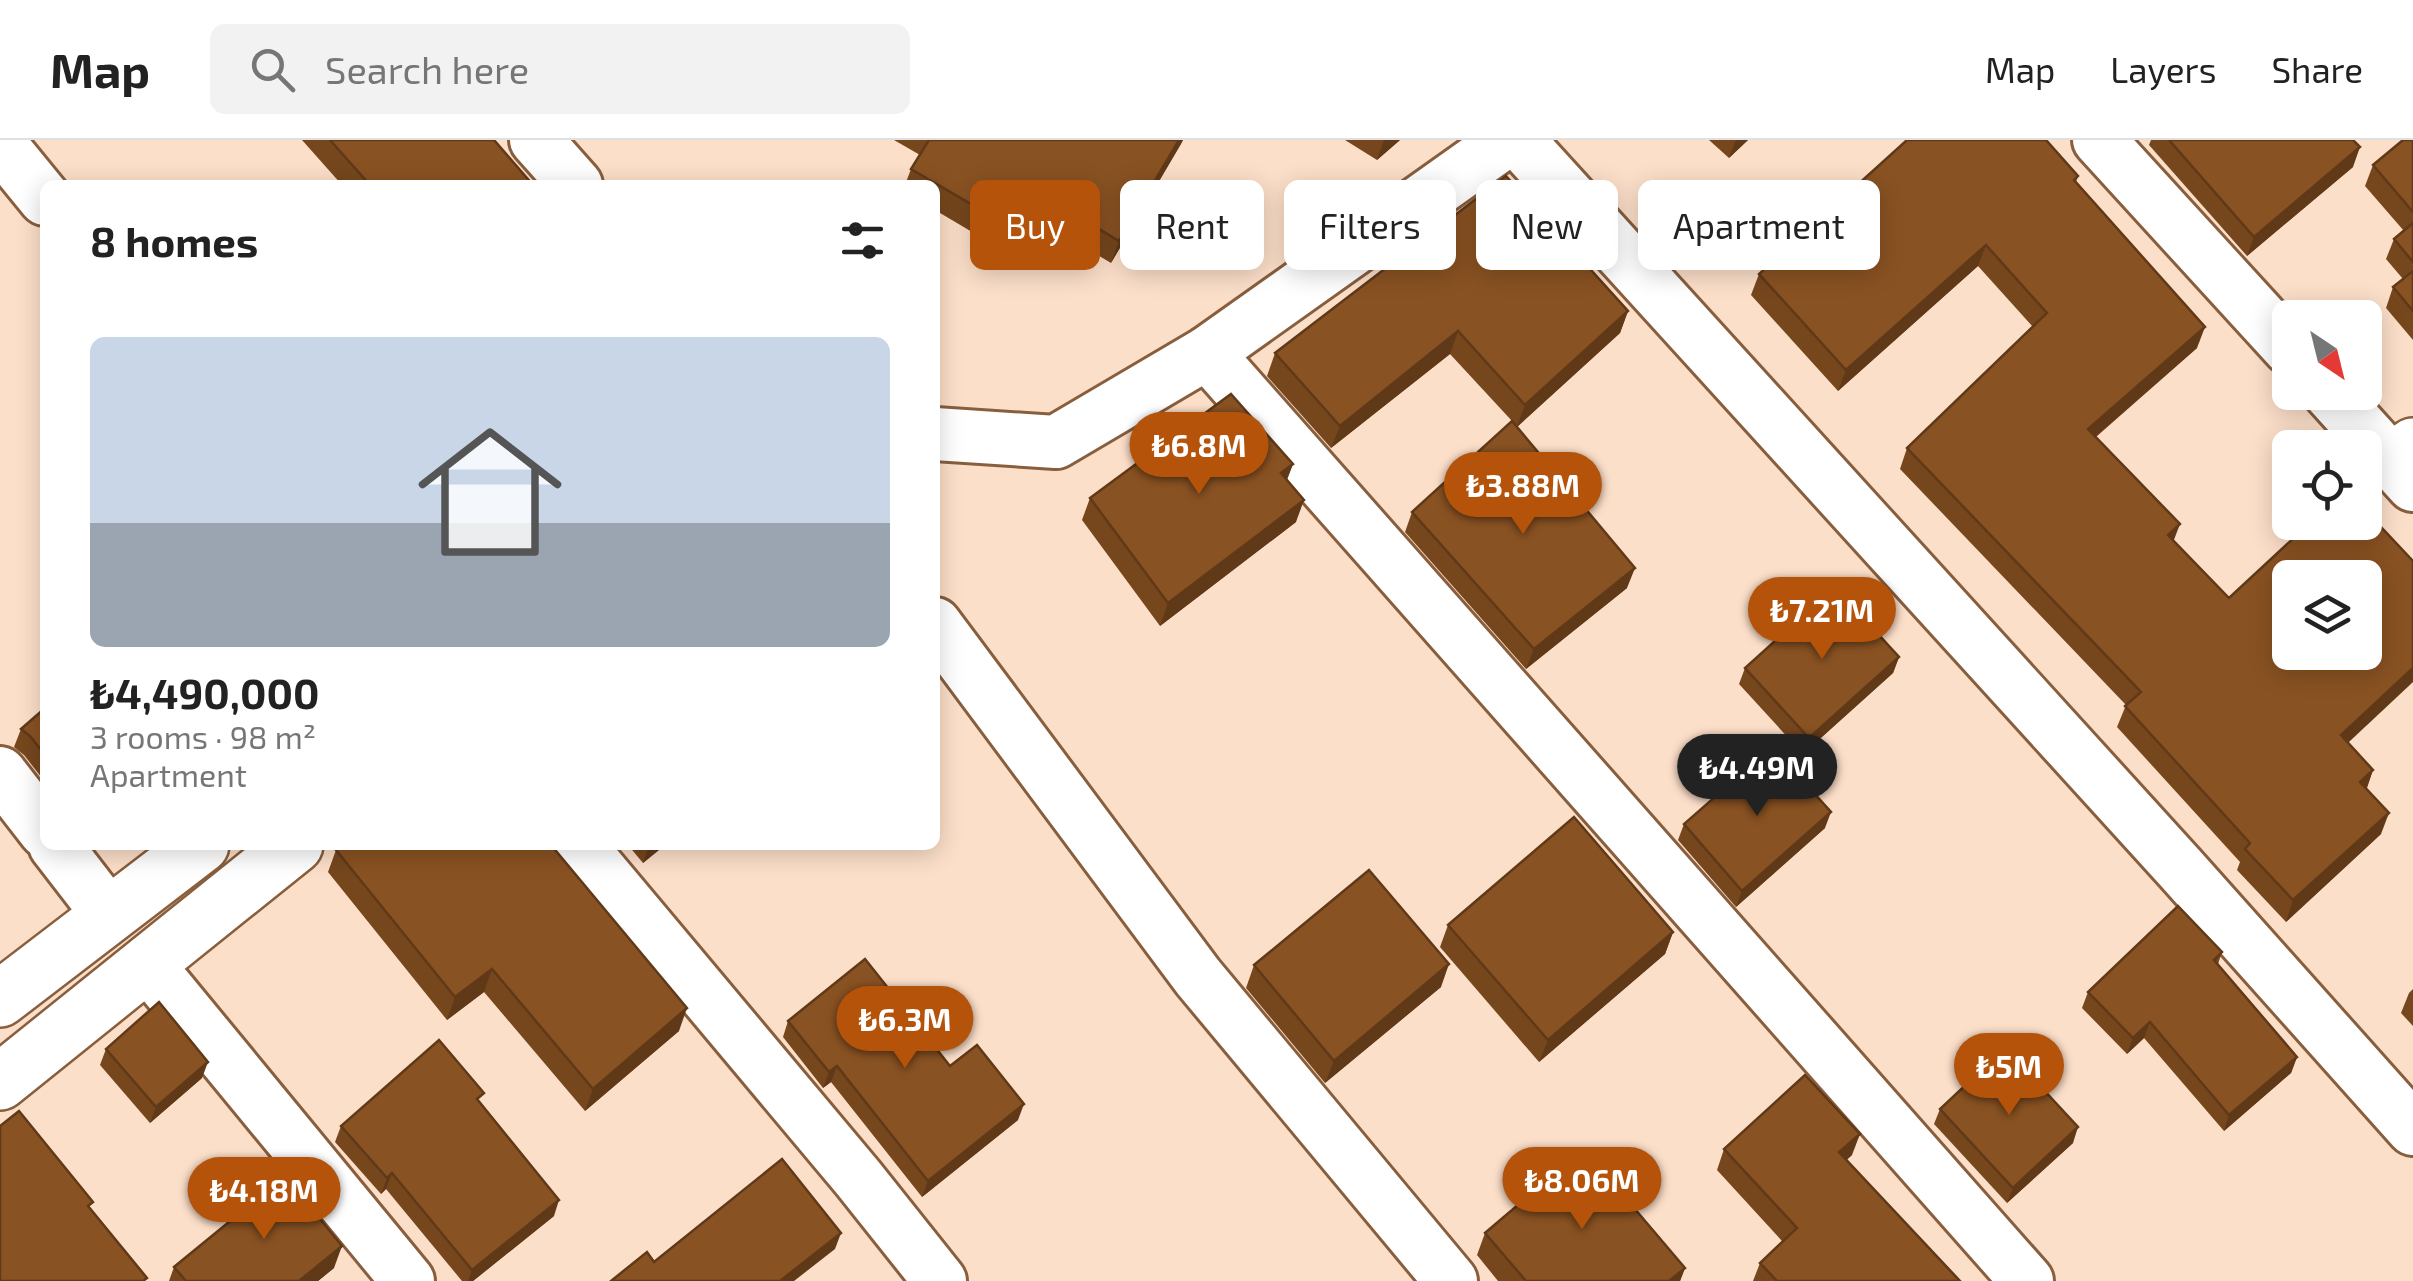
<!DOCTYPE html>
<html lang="en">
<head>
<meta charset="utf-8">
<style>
	:root { --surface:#fff; --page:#f2f2f2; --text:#222; --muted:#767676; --line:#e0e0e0; --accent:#b45309 }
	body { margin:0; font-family:"Exo 2",sans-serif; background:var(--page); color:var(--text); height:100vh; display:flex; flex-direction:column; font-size:38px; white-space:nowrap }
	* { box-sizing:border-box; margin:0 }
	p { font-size:32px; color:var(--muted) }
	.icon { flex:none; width:55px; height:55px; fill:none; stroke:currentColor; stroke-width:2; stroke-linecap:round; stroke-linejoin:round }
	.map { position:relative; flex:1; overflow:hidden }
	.sheet { position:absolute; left:40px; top:40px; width:900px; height:670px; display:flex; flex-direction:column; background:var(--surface); border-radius:15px; box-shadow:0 5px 25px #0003 }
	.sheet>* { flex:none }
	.guide { position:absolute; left:970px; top:40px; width:950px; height:90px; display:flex; gap:20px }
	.needle { width:65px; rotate:145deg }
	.tools { position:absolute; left:2272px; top:160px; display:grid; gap:20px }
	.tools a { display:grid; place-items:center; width:110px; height:110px; border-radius:15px; background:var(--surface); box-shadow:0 5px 25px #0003; font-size:50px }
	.price { position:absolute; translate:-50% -85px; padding:0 22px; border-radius:35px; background:var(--accent); color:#fff; font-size:32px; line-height:65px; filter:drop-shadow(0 2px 5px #0008) }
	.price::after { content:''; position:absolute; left:50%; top:60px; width:30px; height:22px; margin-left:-15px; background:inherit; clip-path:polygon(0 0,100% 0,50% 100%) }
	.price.on { background:#222; color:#fff }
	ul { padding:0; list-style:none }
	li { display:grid; align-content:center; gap:20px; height:530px; padding:0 50px }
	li+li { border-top:2px solid var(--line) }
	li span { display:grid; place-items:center; height:310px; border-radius:15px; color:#555 }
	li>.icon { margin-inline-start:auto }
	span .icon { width:180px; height:180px; fill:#fffc; stroke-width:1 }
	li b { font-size:42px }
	h2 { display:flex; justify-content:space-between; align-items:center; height:120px; padding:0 50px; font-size:42px }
	.pill { padding:0 35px; border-radius:15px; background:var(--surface); box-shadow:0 5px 25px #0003; font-size:35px; line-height:90px }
	.pill.on { background:var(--accent); color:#fff }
	header { display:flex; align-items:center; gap:60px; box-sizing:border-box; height:140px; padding:0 50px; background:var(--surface); border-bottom:2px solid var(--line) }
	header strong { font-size:48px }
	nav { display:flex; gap:55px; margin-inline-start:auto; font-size:35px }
	.search { width:700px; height:90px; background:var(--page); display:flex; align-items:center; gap:25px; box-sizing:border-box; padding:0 35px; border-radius:15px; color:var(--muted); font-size:38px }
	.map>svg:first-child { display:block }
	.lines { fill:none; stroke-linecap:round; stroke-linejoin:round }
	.street-casing { stroke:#885e3d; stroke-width:58 }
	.secondary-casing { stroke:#885e3d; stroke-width:60 }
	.street { stroke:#fff; stroke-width:52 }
	.secondary { stroke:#fff; stroke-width:55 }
	.wall { fill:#76471d }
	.shaded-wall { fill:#603918 }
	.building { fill:#895222; stroke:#603918; stroke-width:2.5; fill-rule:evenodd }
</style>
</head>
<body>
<header>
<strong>Map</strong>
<div class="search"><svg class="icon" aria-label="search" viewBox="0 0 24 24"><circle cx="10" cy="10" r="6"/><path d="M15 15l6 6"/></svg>Search here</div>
<nav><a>Map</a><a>Layers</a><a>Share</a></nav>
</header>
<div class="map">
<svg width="2413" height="1141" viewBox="0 0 2413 1141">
	<rect width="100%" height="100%" fill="#fcdfc9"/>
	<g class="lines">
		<g class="street-casing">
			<g id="street">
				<path d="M536 0 576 45"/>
				<path d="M1518 0 2180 728 2413 989"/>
				<path d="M2099 0 2290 209"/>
				<path d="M0 4 45 59"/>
				<path d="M1207 213 2027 1141"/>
				<path d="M2329 252 2413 345"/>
				<path d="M935 294 1056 302 1207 213 1507 0"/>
				<path d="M935 484 1198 837 1451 1141"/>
				<path d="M0 633 45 691"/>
				<path d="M55 705 109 775"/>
				<path d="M579 705 858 1038 940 1141"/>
				<path d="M148 825 408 1141"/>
			</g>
		</g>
		<g class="secondary-casing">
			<g id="secondary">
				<path d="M2393 322 2413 306"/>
				<path d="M0 859 201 705"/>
				<path d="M0 942 295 705"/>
			</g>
		</g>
		<use href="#street" class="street"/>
		<use href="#secondary" class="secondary"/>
	</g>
	<g class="wall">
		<path d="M302 0H494L533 45H342Z"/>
		<path d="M894 0H1183L1111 123 1017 67 994 105 935 70V45H905L911 29 920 15Z"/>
		<path d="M1345 0H1400L1377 20Z"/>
		<path d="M1709 0H1748L1729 18Z"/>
		<path d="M2151 0H2353V27L2247 116 2149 5Z"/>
		<path d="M2413 0V200L2386 168 2393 147 2403 139 2386 119 2394 99 2404 91 2365 46 2373 25Z"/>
		<path d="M2078 36 2076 42 2197 208 2096 297 2174 401 2373 630 2366 649 2381 694 2286 782 2237 730 2240 722 2117 587 2126 565 1900 329 1907 308 2033 187 1978 126 1838 251 1751 155 1759 134Z"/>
		<path d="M1628 171 1620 193 1517 287 1627 448 1526 529 1405 392 1412 372 1512 281 1450 214 1331 308 1267 236 1275 213Z"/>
		<path d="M1293 324 1287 340 1296 382 1160 486 1082 380 1090 358Z"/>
		<path d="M1899 517 1893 533 1803 614 1739 544 1745 528Z"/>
		<path d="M45 568V642L24 615 14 607 21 589Z"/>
		<path d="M1684 684 1825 688 1736 767 1678 700Z"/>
		<path d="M628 705H665L643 723Z"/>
		<path d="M336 710 679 891 585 971 484 852 447 880 328 732Z"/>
		<path d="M1448 785 1673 792 1665 814 1539 922 1440 807Z"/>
		<path d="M2222 812 2218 824 2297 917 2291 933 2224 991 2144 898 2127 914 2082 868 2088 852Z"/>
		<path d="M1254 825 1441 847 1325 943 1246 848Z"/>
		<path d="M2413 849V886L2401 873 2409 853Z"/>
		<path d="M788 881 950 926 1018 980 922 1057 831 942 823 948 783 897Z"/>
		<path d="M106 909 202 938 150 983 100 925Z"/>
		<path d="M481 963 554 1076 473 1141H462L386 1049 381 1054 335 1002 341 986Z"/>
		<path d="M1940 969 2073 1003 2007 1063 1934 984Z"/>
		<path d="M1724 1009 1852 1015 1846 1020 1960 1141H1753L1760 1123 1782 1101 1717 1030Z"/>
		<path d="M1485 1093 1685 1128 1680 1141H1498L1477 1115Z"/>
		<path d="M174 1127 334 1128 318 1141H169Z"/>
	</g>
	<g class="shaded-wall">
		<path d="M1179 0H1183L1181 4 1111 123 1119 101Z"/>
		<path d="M1384 0H1400L1377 20Z"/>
		<path d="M1737 0H1748L1729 18 1735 2Z"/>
		<path d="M2360 7 2353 27 2247 116 2254 97Z"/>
		<path d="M1025 44 1017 67 994 105 1002 82Z"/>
		<path d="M1986 105 1978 126 1838 251 1846 230Z"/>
		<path d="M1628 171 1620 193 1517 287 1525 265Z"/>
		<path d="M2205 187 2197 208 2080 310 2088 289Z"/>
		<path d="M1458 191 1450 214 1331 308 1340 286Z"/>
		<path d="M1293 324 1284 346 1281 333Z"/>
		<path d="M1304 360 1296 382 1160 486 1168 463Z"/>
		<path d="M2180 384 2172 405 2168 395Z"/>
		<path d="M1635 428 1627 448 1526 529 1534 509Z"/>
		<path d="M1899 517 1893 533 1803 614 1809 598Z"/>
		<path d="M2413 528V542L2334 616 2341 595Z"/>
		<path d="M2373 630 2366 651 2360 642Z"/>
		<path d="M1831 672 1825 688 1736 767 1742 751Z"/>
		<path d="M2389 673 2381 694 2286 782 2293 760Z"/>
		<path d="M649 705H665L643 723Z"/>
		<path d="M1673 792 1665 814 1539 922 1548 900Z"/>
		<path d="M1449 824 1441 847 1325 943 1334 921Z"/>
		<path d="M492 829 484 852 447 880 455 857Z"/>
		<path d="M687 868 679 891 585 971 593 949Z"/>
		<path d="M2150 882 2144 898 2127 914 2133 898Z"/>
		<path d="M2297 917 2291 933 2224 991 2229 975Z"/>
		<path d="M208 922 202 938 150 983 156 967Z"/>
		<path d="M837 926 831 942 823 948 829 932Z"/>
		<path d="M1024 964 1018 980 922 1057 928 1041Z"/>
		<path d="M2078 987 2073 1003 2007 1063 2013 1048Z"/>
		<path d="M1860 994 1852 1015 1832 1034 1839 1012Z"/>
		<path d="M392 1033 386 1049 381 1054 387 1038Z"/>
		<path d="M559 1060 554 1076 473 1141H468L472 1130Z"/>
		<path d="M841 1093 835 1109 794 1141H780Z"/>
		<path d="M342 1106 334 1128 318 1141H299Z"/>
		<path d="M1685 1128 1680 1141H1669Z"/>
	</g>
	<g class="building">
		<path d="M330 0H494L533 45H370Z"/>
		<path d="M929 0H1179L1119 101 1025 44 1002 82 911 29Z"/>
		<path d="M1907 0H2046L2078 36 2074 40 2205 187 2088 289 2180 384 2168 395 2229 458 2311 382H2365V370L2413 421V528L2341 595 2373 630 2360 642 2389 673 2293 760 2245 709 2250 703 2125 566 2141 552 1907 308 2047 173 1986 105 1846 230 1759 134ZM2290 438H2365V512H2290Z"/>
		<path d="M2169 0H2353L2360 7 2254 97Z"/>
		<path d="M2403 0H2413V72L2373 25Z"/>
		<path d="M1506 36 1628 171 1525 265 1458 191 1340 286 1275 213Z"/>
		<path d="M2413 83V122L2394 99Z"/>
		<path d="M2413 131V171L2393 147Z"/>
		<path d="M1231 254 1293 324 1281 333 1304 360 1168 463 1090 358Z"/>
		<path d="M1512 281 1635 428 1534 509 1412 372Z"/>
		<path d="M1835 447 1899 517 1809 598 1745 528Z"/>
		<path d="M45 568V615L30 596 21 589Z"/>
		<path d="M1772 607 1831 672 1742 751 1684 684Z"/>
		<path d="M1574 677 1673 792 1548 900 1448 785Z"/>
		<path d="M342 705H551L687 868 593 949 492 829 455 857 336 710Z"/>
		<path d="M1369 730 1449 824 1334 921 1254 825Z"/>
		<path d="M2178 766 2222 812 2214 820 2297 917 2229 975 2150 882 2133 898 2088 852Z"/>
		<path d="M865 819 950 926 977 905 1024 964 928 1041 837 926 829 932 788 881Z"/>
		<path d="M159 862 208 922 156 967 106 909Z"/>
		<path d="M439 900 484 953 477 959 559 1060 472 1130 392 1033 387 1038 341 986Z"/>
		<path d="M2005 908 2078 987 2013 1048 1940 969Z"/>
		<path d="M1805 935 1860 994 1839 1012 1960 1141H1777L1760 1123 1797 1088 1724 1009Z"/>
		<path d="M19 971 93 1062 88 1066 147 1138 143 1141H0V986Z"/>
		<path d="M1584 1009 1685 1128 1669 1141H1526L1485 1093Z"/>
		<path d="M782 1019 841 1093 780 1141H611L647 1112 654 1122Z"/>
		<path d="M285 1036 342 1106 299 1141H186L174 1127Z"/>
	</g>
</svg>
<div class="tools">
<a><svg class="needle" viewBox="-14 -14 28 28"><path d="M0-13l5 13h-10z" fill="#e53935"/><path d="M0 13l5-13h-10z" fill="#767676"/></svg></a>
<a><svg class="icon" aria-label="locate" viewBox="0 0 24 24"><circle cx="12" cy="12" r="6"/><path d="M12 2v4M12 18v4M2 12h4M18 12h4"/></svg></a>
<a><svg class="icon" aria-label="layers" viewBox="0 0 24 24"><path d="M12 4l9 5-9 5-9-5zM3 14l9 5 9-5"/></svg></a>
</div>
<b class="price" style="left:1199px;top:357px">₺6.8M</b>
<b class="price" style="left:1523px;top:397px">₺3.88M</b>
<b class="price" style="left:1822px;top:522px">₺7.21M</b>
<b class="price on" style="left:1757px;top:679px">₺4.49M</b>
<b class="price" style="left:905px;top:931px">₺6.3M</b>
<b class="price" style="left:2009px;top:978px">₺5M</b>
<b class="price" style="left:1582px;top:1092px">₺8.06M</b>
<b class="price" style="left:264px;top:1102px">₺4.18M</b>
<div class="guide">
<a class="pill on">Buy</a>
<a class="pill">Rent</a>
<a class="pill">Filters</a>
<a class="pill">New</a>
<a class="pill">Apartment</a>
</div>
<section class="sheet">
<h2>8 homes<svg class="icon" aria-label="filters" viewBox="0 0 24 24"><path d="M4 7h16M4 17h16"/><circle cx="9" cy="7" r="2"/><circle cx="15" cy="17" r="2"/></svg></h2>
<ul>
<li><span style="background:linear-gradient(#c9d6e8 60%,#9aa5b1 0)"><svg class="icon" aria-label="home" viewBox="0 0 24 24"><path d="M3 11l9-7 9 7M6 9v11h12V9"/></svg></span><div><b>₺4,490,000</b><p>3 rooms · 98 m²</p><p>Apartment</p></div></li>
</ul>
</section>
</div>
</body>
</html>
